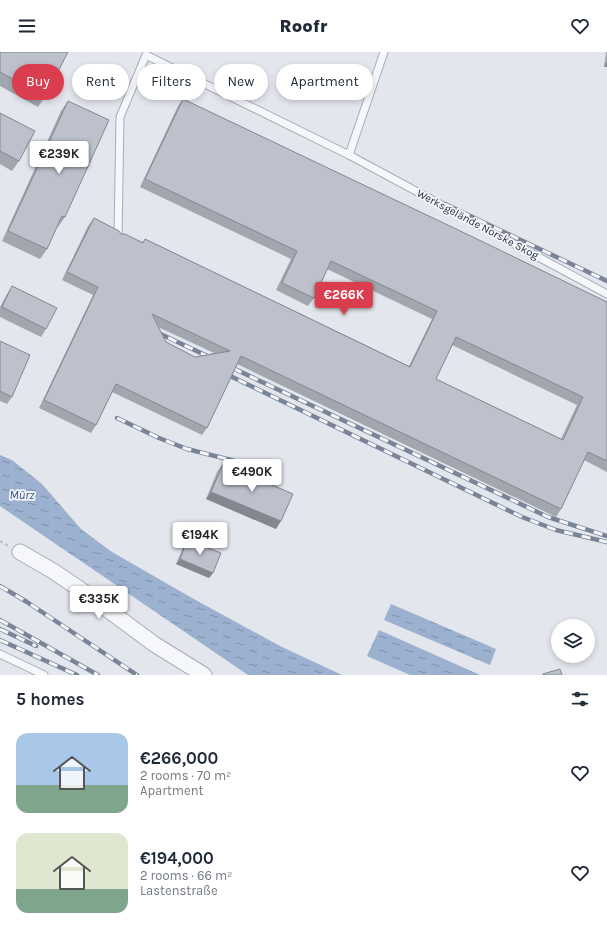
<!DOCTYPE html>
<html lang="en">
<head>
<meta charset="utf-8">
<style>
	:root { --surface:#fff; --page:#f2f2f3; --text:#1f2937; --muted:#747a83; --accent:#da3e4e }
	body { margin:0; font-family:Karla,sans-serif; background:var(--page); color:var(--text); height:100vh; display:flex; flex-direction:column; font-size:15px; white-space:nowrap }
	* { box-sizing:border-box; margin:0 }
	p { font-size:13px; color:var(--muted) }
	.icon { flex:none; width:22px; height:22px; fill:none; stroke:currentColor; stroke-width:2; stroke-linecap:round; stroke-linejoin:round }
	.map { position:relative; height:623px; overflow:hidden }
	.drawer { display:flex; flex-direction:column; background:var(--surface); flex:1 }
	.drawer>* { flex:none }
	.top-card { position:absolute; left:12px; top:12px; width:400px; height:36px; display:flex; gap:8px }
	.tools { position:absolute; left:551px; top:567px; display:grid; gap:8px }
	.tools a { display:grid; place-items:center; width:44px; height:44px; border-radius:50%; background:var(--surface); box-shadow:0 2px 6px #0003; font-size:20px }
	.price { position:absolute; translate:-50% -34px; padding:0 9px; border-radius:4px; background:#fff; color:#222; font-size:13px; line-height:26px; filter:drop-shadow(0 1px 2px #0008) }
	.price::after { content:''; position:absolute; left:50%; top:24px; width:12px; height:9px; margin-left:-6px; background:inherit; clip-path:polygon(0 0,100% 0,50% 100%) }
	.price.active { background:var(--accent); color:#fff }
	ul { padding:0; list-style:none }
	li { display:flex; align-items:center; gap:12px; height:100px; padding:0 16px }
	li span { display:grid; place-items:center; flex:none; width:112px; height:80px; border-radius:12px; color:#555 }
	li>.icon { margin-inline-start:auto }
	span .icon { width:48px; height:48px; fill:#fffc; stroke-width:1 }
	li b { font-size:17px }
	h2 { display:flex; justify-content:space-between; align-items:center; height:48px; padding:0 16px; font-size:17px }
	.chip { padding:0 14px; border-radius:18px; background:var(--surface); box-shadow:0 2px 6px #0003; font-size:14px; line-height:36px }
	.chip.active { background:var(--accent); color:#fff }
	header { display:flex; justify-content:space-between; align-items:center; height:52px; padding:0 16px; background:var(--surface); font-size:18px; font-weight:800 }
	.map>svg:first-child { display:block }
	.water { fill:url(#water-ripples) }
	.lines { fill:none; stroke-linecap:round; stroke-linejoin:round }
	.service-casing { stroke:#a7acb7; stroke-width:9 }
	.minor-casing { stroke:#a7acb7; stroke-width:17 }
	.path { stroke:#c1c4cb; stroke-width:2.5; stroke-dasharray:3 3; stroke-linecap:butt }
	.service { stroke:#f6f7fa; stroke-width:7 }
	.minor { stroke:#f6f7fa; stroke-width:15 }
	.rail-casing { stroke:#7a8497; stroke-width:4.5 }
	.rail { stroke:#f3f5f9; stroke-width:3; stroke-dasharray:9; stroke-linecap:butt }
	.wall { fill:#a2a6af; fill-rule:evenodd }
	.shaded-wall { fill:#84878f }
	.building { fill:#bcc1cc; stroke:#84878f; fill-rule:evenodd }
	.labels { text-anchor:middle; stroke-width:3.5; stroke-linejoin:round; paint-order:stroke }
	.street-label { font-size:11px; fill:#293246; stroke:#f3f5f9 }
	.water-label { font-size:12px; font-style:italic; fill:#2f4e7e; stroke:#f3f5f9 }
</style>
</head>
<body>
<header><svg class="icon" aria-label="menu" viewBox="0 0 24 24"><path d="M4 6h16M4 12h16M4 18h16"/></svg>Roofr<svg class="icon" aria-label="heart" viewBox="0 0 24 24"><path d="M12 20l-8-8c-3-5 5-10 8-4 3-6 11-1 8 4z"/></svg></header>
<div class="map">
<svg width="607" height="623" viewBox="0 0 607 623">
	<defs>
		<pattern id="water-ripples" width="26" height="14" patternUnits="userSpaceOnUse"><rect width="26" height="14" fill="#9bb1cf"/><path d="M2 4q2-2 4 0t4 0M15 11q2-2 4 0t4 0" fill="none" stroke="#7e91aa"/></pattern>
	</defs>
	<rect width="100%" height="100%" fill="#e3e6ec"/>
	<g class="water">
		<path d="M0 403 12 408 42 432 81 477 112 500 192 546 280 594 342 623H248L0 454Z"/>
		<path d="M391 552 496 597 490 613 384 568Z"/>
		<path d="M379 578 480 623H410L367 604Z"/>
	</g>
	<g class="lines">
		<g class="service-casing">
			<g id="service">
				<path d="M349 103 384 0"/>
				<path d="M118 185 120 65 146 3 349 103 607 242"/>
				<path d="M0 602 44 623"/>
			</g>
		</g>
		<g class="minor-casing">
			<path id="minor" d="M20 500 53 519 84 540 154 592 204 623"/>
		</g>
		<path class="path" d="M0 489 8 494"/>
		<use href="#service" class="service"/>
		<use href="#minor" class="minor"/>
		<g class="rail-casing">
			<g id="rail">
				<path d="M445 152 607 229"/>
				<path d="M152 278 548 465 607 484"/>
				<path d="M222 320 522 465 556 478 607 490"/>
				<path d="M117 366 159 386 187 397 275 419"/>
				<path d="M0 534 27 550 137 623"/>
				<path d="M0 568 98 623"/>
				<path d="M0 577 36 594"/>
				<path d="M0 588 77 623"/>
			</g>
		</g>
		<use href="#rail" class="rail"/>
	</g>
	<g class="wall">
		<path d="M0 0 45 45 38 55 0 34Z"/>
		<path d="M606 0H607V15H604Z"/>
		<path d="M183 47 607 250V420L584 408 561 457 556 465 237 312 207 376 202 383 112 340 96 373 91 381 39 356 93 243 62 228 88 174 94 166 121 182 143 190 145 187 409 314 432 267 327 217 314 246 308 254 276 238 291 207 140 135 178 54ZM158 275 214 301 195 305 166 290ZM452 293 577 353 561 387 436 327Z"/>
		<path d="M68 49 65 165 58 175H57L47 197 40 207 2 189 61 59Z"/>
		<path d="M0 61 19 109 12 119 0 112Z"/>
		<path d="M12 234 46 277 41 285 0 265V255L7 242Z"/>
		<path d="M0 289 12 345 7 352 0 349Z"/>
		<path d="M223 412 276 477 206 447 217 420Z"/>
		<path d="M187 488 213 521 209 526 176 512 184 493Z"/>
	</g>
	<g class="shaded-wall">
		<path d="M607 10V15H604Z"/>
		<path d="M211 440 281 469 276 477 206 447Z"/>
		<path d="M180 507 213 521 209 526 176 512Z"/>
	</g>
	<g class="building">
		<path d="M0 0H68L45 45 0 20Z"/>
		<path d="M183 47 475 186 607 250V409L588 400 561 457 241 304 207 376 116 332 96 373 44 348 98 235 67 220 94 166 119 179 121 182H125L143 191 145 187 410 315 437 259 331 209 314 246 282 231 297 199 145 127ZM152 262 230 299 195 305 166 290ZM456 285 583 345 563 388 436 327Z"/>
		<path d="M68 49 109 68 65 165 62 164 47 197 8 179Z"/>
		<path d="M0 61 35 79 19 109 0 99Z"/>
		<path d="M12 234 57 256 46 277 2 255Z"/>
		<path d="M0 289 30 303 12 345 0 339Z"/>
		<path d="M223 412 293 442 281 469 211 440Z"/>
		<path d="M187 488 221 501 213 521 180 507Z"/>
		<path d="M560 617 562 623H543V622Z"/>
	</g>
	<g class="labels">
		<g class="street-label">
			<text transform="translate(478 172) rotate(28)" y="4">Werksgelände Norske Skog</text>
		</g>
		<g class="water-label">
			<text x="22" y="447">Mürz</text>
		</g>
	</g>
</svg>
<div class="tools">
<a><svg class="icon" aria-label="layers" viewBox="0 0 24 24"><path d="M12 4l9 5-9 5-9-5zM3 14l9 5 9-5"/></svg></a>
</div>
<b class="price" style="left:59px;top:123px">€239K</b>
<b class="price active" style="left:344px;top:264px">€266K</b>
<b class="price" style="left:252px;top:441px">€490K</b>
<b class="price" style="left:200px;top:504px">€194K</b>
<b class="price" style="left:99px;top:568px">€335K</b>
<div class="top-card">
<a class="chip active">Buy</a>
<a class="chip">Rent</a>
<a class="chip">Filters</a>
<a class="chip">New</a>
<a class="chip">Apartment</a>
</div>
</div>
<section class="drawer">
<h2>5 homes<svg class="icon" aria-label="filters" viewBox="0 0 24 24"><path d="M4 7h16M4 17h16"/><circle cx="9" cy="7" r="2"/><circle cx="15" cy="17" r="2"/></svg></h2>
<ul>
<li><span style="background:linear-gradient(#a9c7e8 65%,#7fa58c 0)"><svg class="icon" aria-label="home" viewBox="0 0 24 24"><path d="M3 11l9-7 9 7M6 9v11h12V9"/></svg></span><div><b>€266,000</b><p>2 rooms · 70 m²</p><p>Apartment</p></div><svg class="icon" aria-label="heart" viewBox="0 0 24 24"><path d="M12 20l-8-8c-3-5 5-10 8-4 3-6 11-1 8 4z"/></svg></li>
<li><span style="background:linear-gradient(#dfe7d0 70%,#7fa58c 0)"><svg class="icon" aria-label="home" viewBox="0 0 24 24"><path d="M3 11l9-7 9 7M6 9v11h12V9"/></svg></span><div><b>€194,000</b><p>2 rooms · 66 m²</p><p>Lastenstraße</p></div><svg class="icon" aria-label="heart" viewBox="0 0 24 24"><path d="M12 20l-8-8c-3-5 5-10 8-4 3-6 11-1 8 4z"/></svg></li>
</ul>
</section>
</body>
</html>
